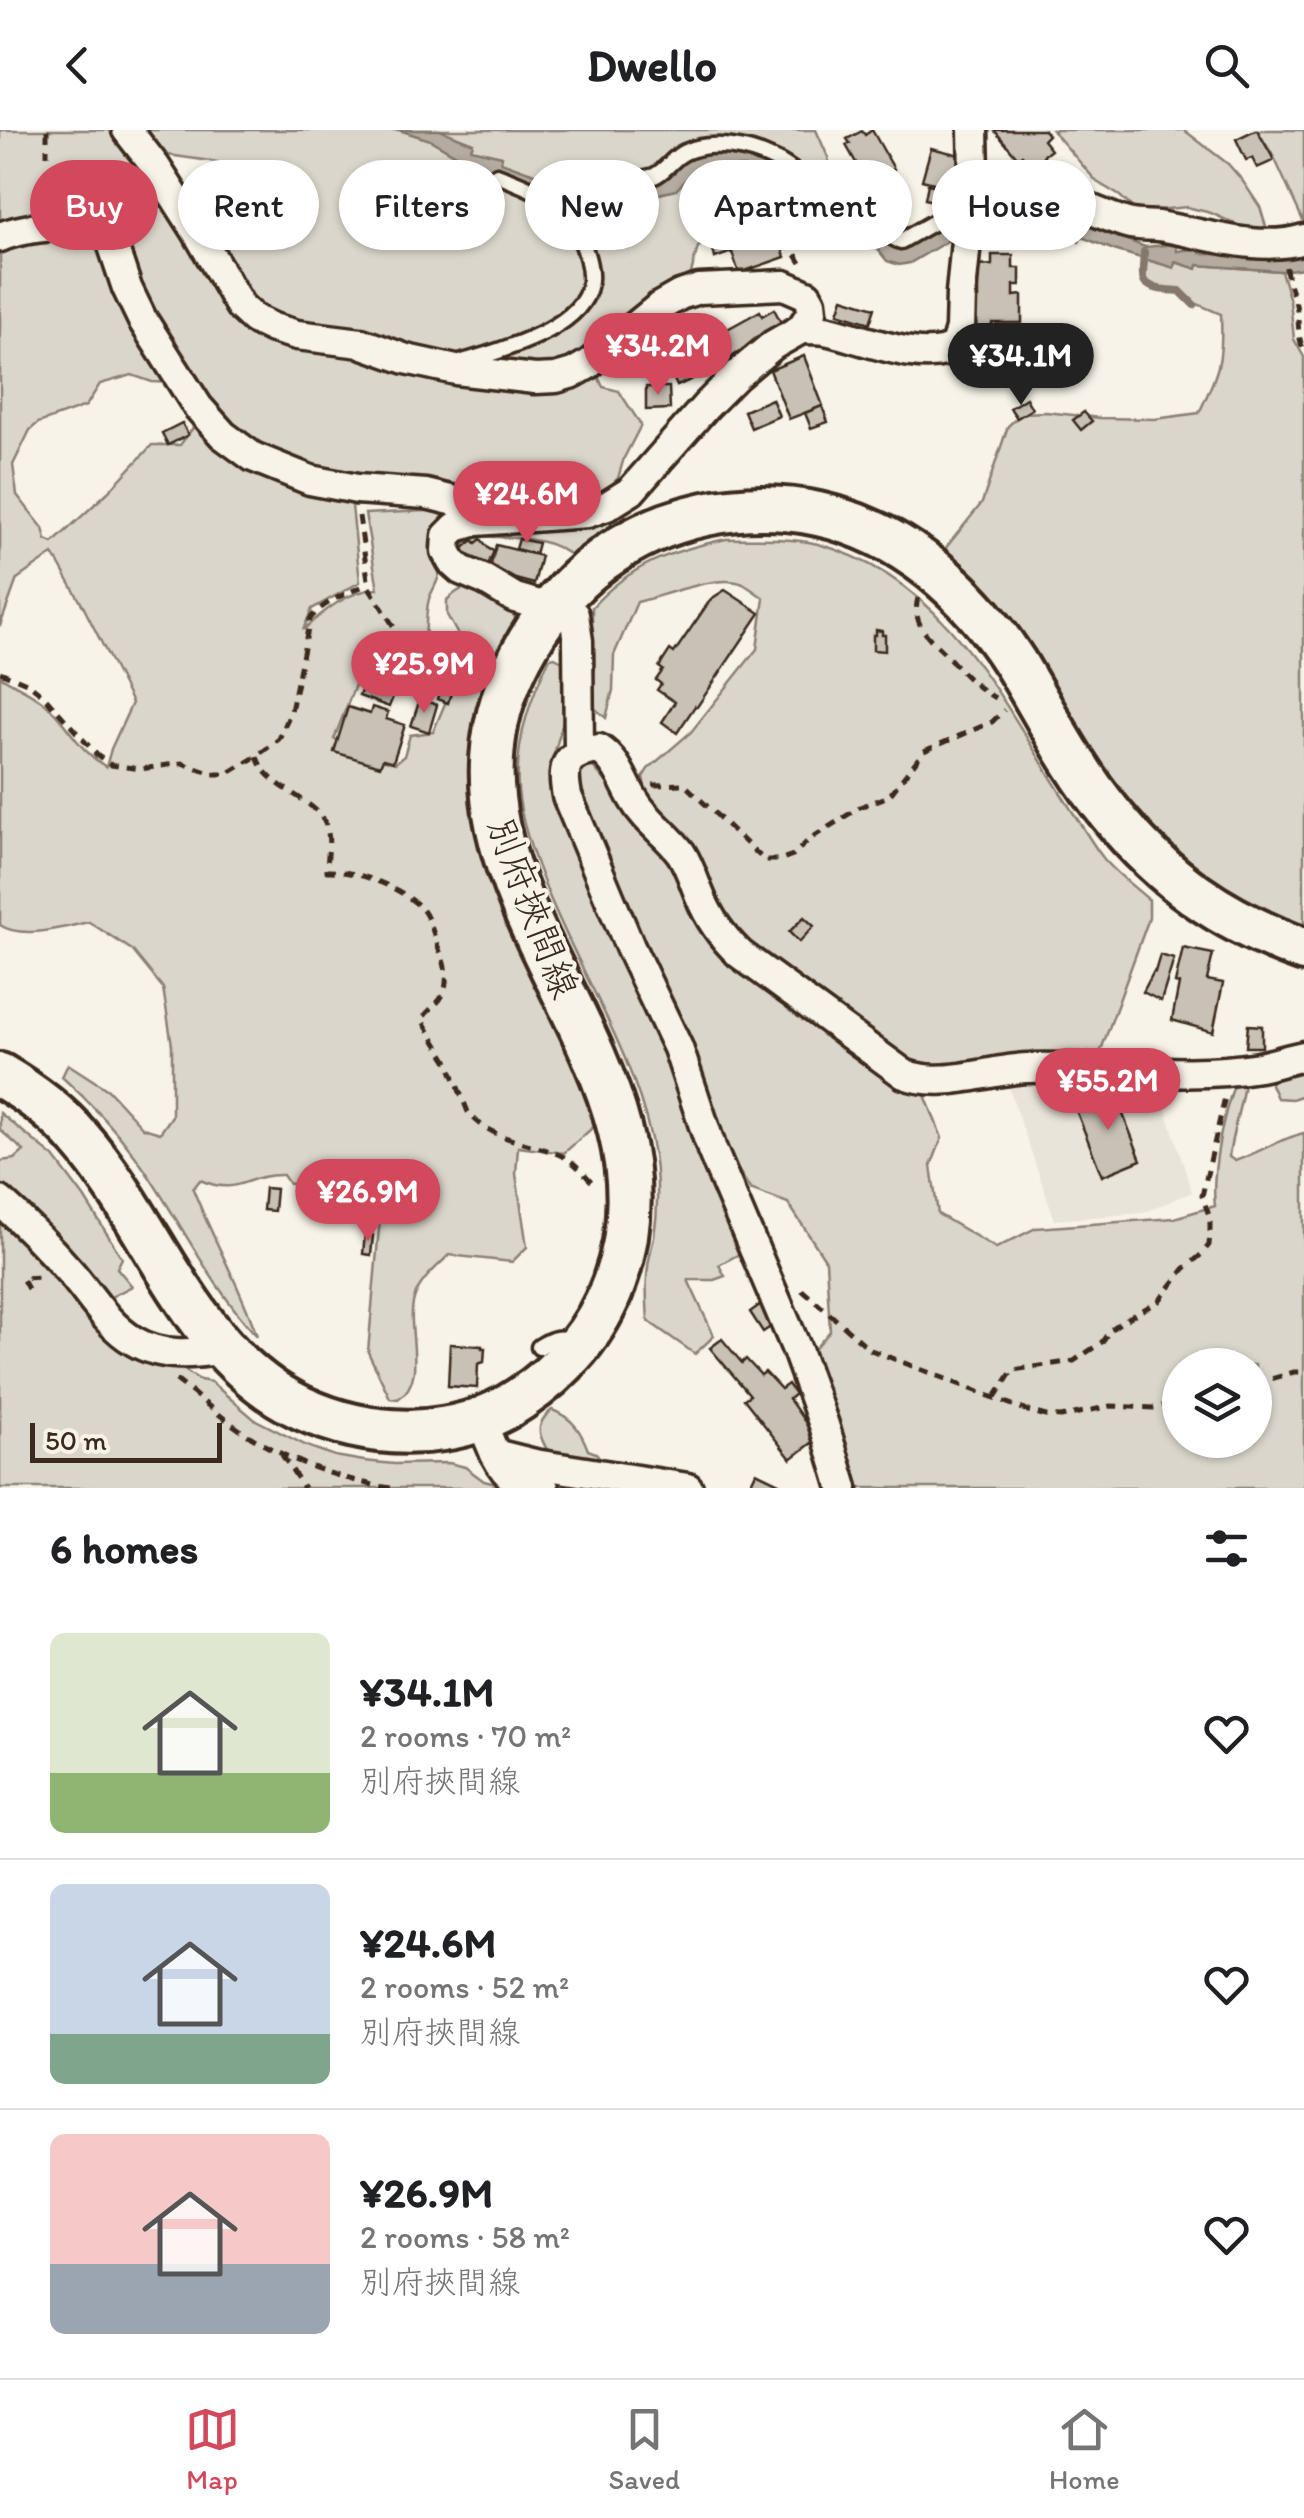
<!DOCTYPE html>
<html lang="en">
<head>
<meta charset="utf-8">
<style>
	:root { --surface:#fff; --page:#f2f2f2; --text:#202124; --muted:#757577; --line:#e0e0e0; --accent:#d1495b }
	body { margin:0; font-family:Itim,"Klee One",sans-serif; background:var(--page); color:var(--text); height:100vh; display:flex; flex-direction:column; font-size:38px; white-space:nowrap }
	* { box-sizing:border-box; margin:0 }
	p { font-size:32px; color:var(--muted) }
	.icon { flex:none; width:55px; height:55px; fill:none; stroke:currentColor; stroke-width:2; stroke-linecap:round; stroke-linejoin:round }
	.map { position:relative; height:1358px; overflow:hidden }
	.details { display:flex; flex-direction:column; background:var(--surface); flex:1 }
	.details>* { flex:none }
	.banner { position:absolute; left:30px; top:30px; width:1245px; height:90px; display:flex; gap:20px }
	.fabs { position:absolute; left:1162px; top:1218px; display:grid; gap:20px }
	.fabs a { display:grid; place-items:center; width:110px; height:110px; border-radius:50%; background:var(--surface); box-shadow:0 2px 8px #0004; font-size:50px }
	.scale { position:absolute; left:30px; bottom:25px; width:192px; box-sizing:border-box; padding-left:10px; border:5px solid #3b2a1e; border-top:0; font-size:28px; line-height:35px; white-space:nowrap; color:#3b2a1e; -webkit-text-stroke:8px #f7f3e8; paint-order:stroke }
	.price { position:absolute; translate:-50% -85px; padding:0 22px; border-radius:35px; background:var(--accent); color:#fff; font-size:32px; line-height:65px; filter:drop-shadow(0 2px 5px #0008) }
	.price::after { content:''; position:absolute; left:50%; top:60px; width:30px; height:22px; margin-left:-15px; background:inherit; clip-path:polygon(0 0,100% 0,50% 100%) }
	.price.on { background:#222; color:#fff }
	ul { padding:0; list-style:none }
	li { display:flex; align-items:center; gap:30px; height:250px; padding:0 50px }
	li+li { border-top:2px solid var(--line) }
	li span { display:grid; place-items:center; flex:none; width:280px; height:200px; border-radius:15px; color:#555 }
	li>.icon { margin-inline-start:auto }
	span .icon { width:120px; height:120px; fill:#fffc; stroke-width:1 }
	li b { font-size:42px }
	h2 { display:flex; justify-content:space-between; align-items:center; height:120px; padding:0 50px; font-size:42px }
	.tag { padding:0 35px; border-radius:45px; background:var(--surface); box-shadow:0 2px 8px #0004; font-size:35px; line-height:90px }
	.tag.on { background:var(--accent); color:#fff }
	header { display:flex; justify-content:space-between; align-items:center; height:130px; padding:0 50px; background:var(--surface); font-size:45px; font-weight:800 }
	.dock { display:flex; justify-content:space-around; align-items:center; height:140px; border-top:2px solid var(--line); background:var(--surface); font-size:28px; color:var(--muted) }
	.dock a { display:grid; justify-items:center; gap:5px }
	.dock .on { color:var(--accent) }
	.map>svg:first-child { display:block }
	.built { fill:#e9e4d9 }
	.green { fill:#dbd6cb; stroke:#8b8074; stroke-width:2.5; fill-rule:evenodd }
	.water { fill:#b4aca0; stroke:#84786c; stroke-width:2.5 }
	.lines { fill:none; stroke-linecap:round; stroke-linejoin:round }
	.stream { stroke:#84786c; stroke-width:8 }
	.building { fill:#c8c1b6; stroke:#3b2a1e; stroke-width:2.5 }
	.lane-casing { stroke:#3b2a1e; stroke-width:21 }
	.street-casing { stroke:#3b2a1e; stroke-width:35 }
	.primary-casing { stroke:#3b2a1e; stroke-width:50 }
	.path { stroke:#3b2a1e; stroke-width:5; stroke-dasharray:10 8; stroke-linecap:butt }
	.lane { stroke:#f7f3e8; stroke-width:14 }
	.street { stroke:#f7f3e8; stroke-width:28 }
	.primary { stroke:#f7f3e8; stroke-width:42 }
	.labels { text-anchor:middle; stroke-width:8; stroke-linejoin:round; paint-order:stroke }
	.street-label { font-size:38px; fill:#3b2a1e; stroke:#f7f3e8 }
</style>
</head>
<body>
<header><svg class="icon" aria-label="back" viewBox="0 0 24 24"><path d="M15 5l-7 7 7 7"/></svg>Dwello<svg class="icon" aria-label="search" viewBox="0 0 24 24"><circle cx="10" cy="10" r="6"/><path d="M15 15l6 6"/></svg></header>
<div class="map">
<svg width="1304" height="1358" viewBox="0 0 1304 1358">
	<rect width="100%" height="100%" fill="#f7f3e8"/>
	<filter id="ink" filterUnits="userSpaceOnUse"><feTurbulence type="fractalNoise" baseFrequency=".01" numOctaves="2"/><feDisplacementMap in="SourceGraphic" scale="20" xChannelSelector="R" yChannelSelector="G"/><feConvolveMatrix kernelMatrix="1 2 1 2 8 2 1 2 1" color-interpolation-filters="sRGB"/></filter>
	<g filter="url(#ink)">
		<path class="built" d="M1044 949 1157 951 1192 1062 1143 1083 1055 1090 1007 953Z"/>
		<g class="green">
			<path d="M0 0H118L235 183 404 236 594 238 603 257 619 261 641 295 624 328 618 348 599 368 576 371 532 365 485 369 359 353 236 310 155 203 112 92 0 94Z"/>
			<path d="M137 0H816L828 27 832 56 818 53 769 23 656 41 570 76 565 83 586 144 578 172 535 203 460 229 317 199 258 179 184 69 238 71 250 61 217 32 154 23Z"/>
			<path d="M1052 0H1184L1228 34 1242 50 1260 77 1266 97 1255 103 1211 83 1187 77 1137 82 1120 66 1097 52Z"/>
			<path d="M1257 0H1304V93L1274 27Z"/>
			<path d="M714 36C735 36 752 37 771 49 783 57 791 68 805 74L793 84 784 96C756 89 723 106 698 117L689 151 563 240 468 233 546 205 592 161 576 90 585 78H598L675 60 696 38Z"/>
			<path d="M93 102 175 253 152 252 132 245 100 254 86 276 38 293 30 300 13 335 17 365 43 398 46 410 53 413 108 362 152 315H180L193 298 191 276 207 294 394 373 352 376 360 452 312 479 303 500C324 481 348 460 378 459L365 384 487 378C466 385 426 389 430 419 431 427 437 433 439 440 441 449 431 461 429 469 424 487 428 505 422 523L408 513 399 503 373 509 334 609 395 633 404 626 410 605 433 602 457 545 455 521 458 505 447 485V470C453 464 459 459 468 457 488 453 515 477 517 496L478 598 600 991 564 1023 518 1017 516 1044 527 1117 512 1132 449 1125C436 1138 419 1151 414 1169 405 1199 429 1249 398 1269L390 1268 368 1222 383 1053 371 1034 340 1046 334 1043 304 1053 289 1054 283 1045C245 1044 240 1067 200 1050L193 1059C212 1108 240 1155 257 1206 207 1152 178 1085 135 1026 112 995 91 973 62 947L68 934 108 960 143 998 160 1003 172 986V915L163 858 132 820 89 792C64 797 22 810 0 795V546C16 557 34 562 49 577 71 599 77 618 106 637L111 619 132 573 83 476 53 424 17 449 0 496V122L11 114Z"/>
			<path d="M1147 130 1173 137 1175 132 1196 138 1198 135 1281 141 1290 171 1294 209 1304 227V799L1215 758 1146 701 940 425 982 373 1008 296 1022 283 1046 282 1100 288 1155 289 1199 283C1219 241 1223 231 1221 184L1195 173 1181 160 1162 159 1145 149Z"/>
			<path d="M607 386 614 401 576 429C550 408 529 409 497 407 488 407 489 405 480 407 472 409 465 414 457 416L459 405Z"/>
			<path d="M726 409C756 409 789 407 818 414 951 450 1005 579 1074 684 1084 699 1093 715 1104 729 1117 744 1134 757 1149 770V788L1100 923C1069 922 1036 921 1006 927 965 934 948 945 906 932L728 798 711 761 703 733 684 708 662 691 647 666 643 647 648 639 691 602 757 519 764 468C758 464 750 458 743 454 718 443 664 466 637 472L614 525 613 560 606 588 592 576V477C631 434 671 421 726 409Z"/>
			<path d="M555 527 562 531 566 554 565 583 552 633 555 666 677 948 696 1018 741 1123 719 1135 725 1146 714 1150H688L714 1206 695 1224 648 1191C647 1173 645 1155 648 1137 649 1127 652 1117 654 1107 659 1075 658 1041 651 1009 631 916 575 836 542 748 531 719 521 691 518 660 515 613 529 569 550 528Z"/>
			<path d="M585 632 594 638 609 655 628 684 675 736 693 786 709 810 737 837 874 938 925 965 942 1008 931 1036 938 1084 996 1118 1036 1098 1174 1088 1215 1076C1211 1041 1223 983 1236 950L1245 947C1242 975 1232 1000 1229 1027L1235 1031C1259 1022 1280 1009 1304 1003V1358H856L829 1279 830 1269 811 1223 830 1201 826 1131 788 1073 750 1059 719 1009 576 657 577 643ZM1180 1235H1255V1310H1180Z"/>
			<path d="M1304 936V965L1292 969 1277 968 1270 952 1274 944Z"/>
			<path d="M0 983 54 1027 84 1067 122 1128 117 1138 132 1156 107 1169 0 1060V1031L15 1029 24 1021 0 1000Z"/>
			<path d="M0 1083 176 1235 200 1250 211 1252 254 1289 307 1316 335 1326 364 1331 394 1334 449 1333 465 1337 484 1351 512 1358H0Z"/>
			<path d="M552 1280C572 1287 581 1301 588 1320L596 1323 601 1329 600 1335 552 1328C541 1310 531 1296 552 1280Z"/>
		</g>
		<path class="water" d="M399 0H440L473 13 471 19 502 26 501 32 581 61 643 54 695 21 744 22 857 71 894 116H908L993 65 1006 64 1066 89H1088L1087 95 1145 117 1176 114 1177 121 1200 118V123L1252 127 1304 126V138L1281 141 1198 135 1197 139 1175 132 1174 138 1114 120 1082 107 1079 112 1064 100 1001 77 944 113 910 133 899 135 887 131 847 81 805 74 787 63 771 49 744 37 697 38 676 60 598 78C555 77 504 48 467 26L463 29 430 10Z"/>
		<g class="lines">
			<path class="stream" d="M1144 122C1144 129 1141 145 1144 151 1151 161 1170 160 1180 161L1194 175"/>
		</g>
		<g class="building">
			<path d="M872 0 894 39 886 43 888 47 879 52 877 48 868 54 846 15 850 13 847 9 862 1 865 5Z"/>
			<path d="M994 0H1044L1048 5 1043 10 1051 20 1043 26 1051 36 1044 42 1039 35 1035 38 1032 34 1031 36 1022 25 1018 28Z"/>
			<path d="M1255 0H1257L1273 28V31L1257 38 1252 28 1246 30 1236 9Z"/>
			<path d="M931 18 964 26 967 38 961 60 922 50Z"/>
			<path d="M209 49 243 54 241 71 207 66Z"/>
			<path d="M928 54 953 60 949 75 925 69Z"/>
			<path d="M775 96 785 127 739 143 728 111Z"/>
			<path d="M729 114 732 122 715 128 713 119Z"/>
			<path d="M992 125H1013V138H1020V155H1014V166L1022 165V193H992L987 232 966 228 970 199V168H978V136L992 135Z"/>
			<path d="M843 168 875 178 870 193 838 183Z"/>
			<path d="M774 179 784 198 716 235 708 220 725 211 722 202 760 181 762 186Z"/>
			<path d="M700 189 709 210 711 218 708 220 719 237 677 256 672 245 680 242 669 216 673 215 671 210 674 209 671 202Z"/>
			<path d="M998 199 1040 205V208H1045L1044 214H1050L1047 236 1043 235 1042 241 997 235 998 227 994 226Z"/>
			<path d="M804 226 823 276 789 289 770 240Z"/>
			<path d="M646 257H669L670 279 646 280Z"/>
			<path d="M1026 268 1032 279 1017 288 1010 278Z"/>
			<path d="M772 269 779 286 751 298 744 281Z"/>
			<path d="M822 276 828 292 811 298 805 283Z"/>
			<path d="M1084 282 1092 291 1081 300 1073 290Z"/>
			<path d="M182 293 188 305 168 315 162 303Z"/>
			<path d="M481 409 489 419 494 421 487 437 472 432 462 419 473 410 476 413Z"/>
			<path d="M519 409 538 413 535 424 516 419Z"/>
			<path d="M496 415 541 426 534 454 489 442Z"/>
			<path d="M725 460 760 483 697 577 695 576 677 603 662 592 675 572 657 560 661 554 656 550 663 540 659 537 670 520 674 523 711 469Z"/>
			<path d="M876 500 882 501V505H885V521L873 520V505H876Z"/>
			<path d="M380 513 410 524 389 577 359 566Z"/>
			<path d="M442 553 453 556 448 573 437 569Z"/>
			<path d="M420 569 437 575 429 602 411 596Z"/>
			<path d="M348 577 370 584 372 577 388 582 386 589 405 595 393 632 383 629 380 636 334 622Z"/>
			<path d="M804 787 814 796 799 812 789 802Z"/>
			<path d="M1183 818 1213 824 1207 850 1223 853 1213 902 1172 890 1179 854 1175 853Z"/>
			<path d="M1160 825 1174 829 1161 871 1143 862 1154 841 1155 842Z"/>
			<path d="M1248 895 1262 896V917H1246Z"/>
			<path d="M1113 959 1141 1030 1102 1046 1074 975Z"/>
			<path d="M265 1058 276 1059 274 1081 263 1080Z"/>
			<path d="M355 1065 375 1066 373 1089 353 1087Z"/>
			<path d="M365 1104 373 1105 371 1125 363 1124Z"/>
			<path d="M761 1174 775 1194 763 1202 750 1182Z"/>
			<path d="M722 1209 742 1233 746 1229 761 1245 765 1242 781 1259 788 1254 795 1264 789 1269 817 1309 791 1329 744 1269 750 1265 710 1218Z"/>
			<path d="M450 1214 482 1216V1218H485L484 1232 478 1234 477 1258 448 1256Z"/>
			<path d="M756 1342 779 1353 776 1358H756L750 1355Z"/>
		</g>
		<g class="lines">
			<g class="lane-casing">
				<g id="lane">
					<path d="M497 45C526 56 549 65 572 87"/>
					<path d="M460 236 463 232C499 221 574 201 588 161 596 139 580 107 572 87 579 79 580 68 587 60 600 46 636 53 654 46 666 41 673 27 685 22 711 10 749 17 775 30 789 36 800 48 814 54 828 60 847 58 859 67 876 79 878 105 901 111L962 76"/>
					<path d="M539 1217C553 1208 559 1206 575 1212"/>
				</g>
			</g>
			<g class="street-casing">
				<g id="street">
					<path d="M127 0 155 36 196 100 240 176 254 189 273 198 297 205 361 213 406 229 456 240 535 249 556 248 573 243 589 234 659 177 680 165 699 159 784 155 807 165 811 172 812 182 801 199 773 215 737 245 706 276 631 361 607 376 587 383 476 391 456 397 447 406 446 421 452 432 461 440 485 450 515 468 574 485 578 511 579 622"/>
					<path d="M978 59C985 57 994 54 1001 54 1039 53 1091 82 1127 93 1137 96 1148 95 1158 96 1203 103 1259 123 1304 109"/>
					<path d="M0 107C24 97 84 90 108 101L127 158 142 189 198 277 223 305 253 327 310 350 357 359 426 364 459 372H506"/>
					<path d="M801 199C809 199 818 199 825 200 857 206 926 237 955 216L960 199 961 163 967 101 962 76 978 59 974 45 973 0"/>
					<path d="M0 1071C25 1093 49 1118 71 1143 91 1166 107 1195 134 1211 162 1228 195 1224 225 1219"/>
					<path d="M481 1291 495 1324 535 1334 688 1358"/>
					<path d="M495 1324C508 1350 517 1352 544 1358"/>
					<path d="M843 1358 824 1295 797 1220 712 1020 678 918 630 817 567 666C561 633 566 624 599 619 618 631 623 652 634 670 646 691 667 704 681 723 690 737 694 752 700 766 709 789 722 807 740 824L904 944C942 959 987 940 1027 938 1103 935 1182 950 1259 937 1274 934 1289 929 1304 926"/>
				</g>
			</g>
			<g class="primary-casing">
				<path id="primary" d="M0 945C29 962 57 982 79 1008 156 1095 191 1226 302 1278 371 1310 456 1312 520 1269 563 1241 597 1201 614 1153 697 926 400 757 521 526 541 488 567 456 602 430 663 385 743 368 818 384 903 402 970 462 1015 533 1046 584 1072 637 1110 683 1164 750 1223 791 1304 820"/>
			</g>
			<g class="path">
				<path d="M47 0V25"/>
				<path d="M801 133 793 120 791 97 815 79 816 74"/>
				<path d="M1286 137C1287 150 1291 159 1295 171 1300 187 1296 205 1304 221"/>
				<path d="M359 386 369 457 406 516 425 532"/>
				<path d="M918 468C910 497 934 511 951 530 966 547 975 556 995 568"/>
				<path d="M0 542 29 554 44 566 97 625 111 635 141 639 182 633 212 644H227L257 626 279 609 291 581 310 489C324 471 348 463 368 454"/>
				<path d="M257 626C265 658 314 667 325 693 332 707 327 725 327 741 356 740 401 757 421 778 429 787 433 802 437 814 443 829 449 843 445 859 442 873 428 878 422 890L447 930 468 982C492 1012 530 1011 562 1026 574 1031 583 1043 592 1052"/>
				<path d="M653 655 684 654 764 730H779L793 725 810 709 860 677 889 666 924 621 992 592 1004 580"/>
				<path d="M28 1159 22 1148 43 1147"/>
				<path d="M802 1160 871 1220 1028 1281 1046 1286 1061 1287 1110 1276 1154 1278 1180 1271"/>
				<path d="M176 1250C201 1269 225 1291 251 1307 289 1331 347 1352 391 1358"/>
				<path d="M1255 1254 1294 1242H1304"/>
				<path d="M995 1267 1013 1240 1074 1231 1102 1212 1110 1200 1121 1192 1159 1171 1184 1139 1202 1124 1209 1115 1210 1103V1088L1202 1066 1225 967"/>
				<path d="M282 1325 304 1358"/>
			</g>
			<use href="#lane" class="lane"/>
			<use href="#street" class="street"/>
			<use href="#primary" class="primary"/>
		</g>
	</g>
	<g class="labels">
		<g class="street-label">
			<text transform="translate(533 778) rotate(69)" y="13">別府挾間線</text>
		</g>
	</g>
</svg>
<div class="fabs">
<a><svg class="icon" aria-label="layers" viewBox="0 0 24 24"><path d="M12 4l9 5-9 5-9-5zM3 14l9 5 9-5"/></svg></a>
</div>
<div class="scale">50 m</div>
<b class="price" style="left:658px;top:268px">¥34.2M</b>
<b class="price on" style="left:1021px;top:278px">¥34.1M</b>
<b class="price" style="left:527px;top:416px">¥24.6M</b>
<b class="price" style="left:424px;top:586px">¥25.9M</b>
<b class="price" style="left:1108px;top:1003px">¥55.2M</b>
<b class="price" style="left:368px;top:1114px">¥26.9M</b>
<div class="banner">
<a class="tag on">Buy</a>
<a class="tag">Rent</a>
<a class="tag">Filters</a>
<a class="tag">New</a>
<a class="tag">Apartment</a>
<a class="tag">House</a>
</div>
</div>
<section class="details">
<h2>6 homes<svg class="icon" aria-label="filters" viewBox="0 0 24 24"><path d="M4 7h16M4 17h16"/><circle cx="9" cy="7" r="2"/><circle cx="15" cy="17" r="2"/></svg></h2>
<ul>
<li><span style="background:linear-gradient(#dfe7d0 70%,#8fb573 0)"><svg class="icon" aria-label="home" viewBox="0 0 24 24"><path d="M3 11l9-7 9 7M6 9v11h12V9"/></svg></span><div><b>¥34.1M</b><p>2 rooms · 70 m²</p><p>別府挾間線</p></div><svg class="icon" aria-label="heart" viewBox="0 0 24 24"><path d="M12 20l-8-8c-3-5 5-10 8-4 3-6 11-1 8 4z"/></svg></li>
<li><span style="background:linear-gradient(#c9d6e8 75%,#7fa58c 0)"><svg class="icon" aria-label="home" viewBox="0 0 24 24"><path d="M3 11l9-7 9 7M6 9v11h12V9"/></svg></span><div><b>¥24.6M</b><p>2 rooms · 52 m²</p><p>別府挾間線</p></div><svg class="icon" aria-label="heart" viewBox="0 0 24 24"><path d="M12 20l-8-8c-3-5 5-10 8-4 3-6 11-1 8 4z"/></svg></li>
<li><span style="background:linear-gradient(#f6c9c9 65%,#9aa5b1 0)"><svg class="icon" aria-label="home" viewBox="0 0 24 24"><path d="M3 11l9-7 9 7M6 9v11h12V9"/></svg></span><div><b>¥26.9M</b><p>2 rooms · 58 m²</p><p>別府挾間線</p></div><svg class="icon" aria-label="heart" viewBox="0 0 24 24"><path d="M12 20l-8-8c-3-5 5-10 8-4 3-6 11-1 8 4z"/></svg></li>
</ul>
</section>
<nav class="dock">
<a class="on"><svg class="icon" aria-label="map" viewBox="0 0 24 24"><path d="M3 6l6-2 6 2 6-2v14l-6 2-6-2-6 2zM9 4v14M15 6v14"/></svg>Map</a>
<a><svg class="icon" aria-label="saved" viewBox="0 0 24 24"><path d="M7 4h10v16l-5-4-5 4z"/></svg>Saved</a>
<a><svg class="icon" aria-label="home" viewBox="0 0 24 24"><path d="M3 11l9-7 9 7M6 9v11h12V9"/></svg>Home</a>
</nav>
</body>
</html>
